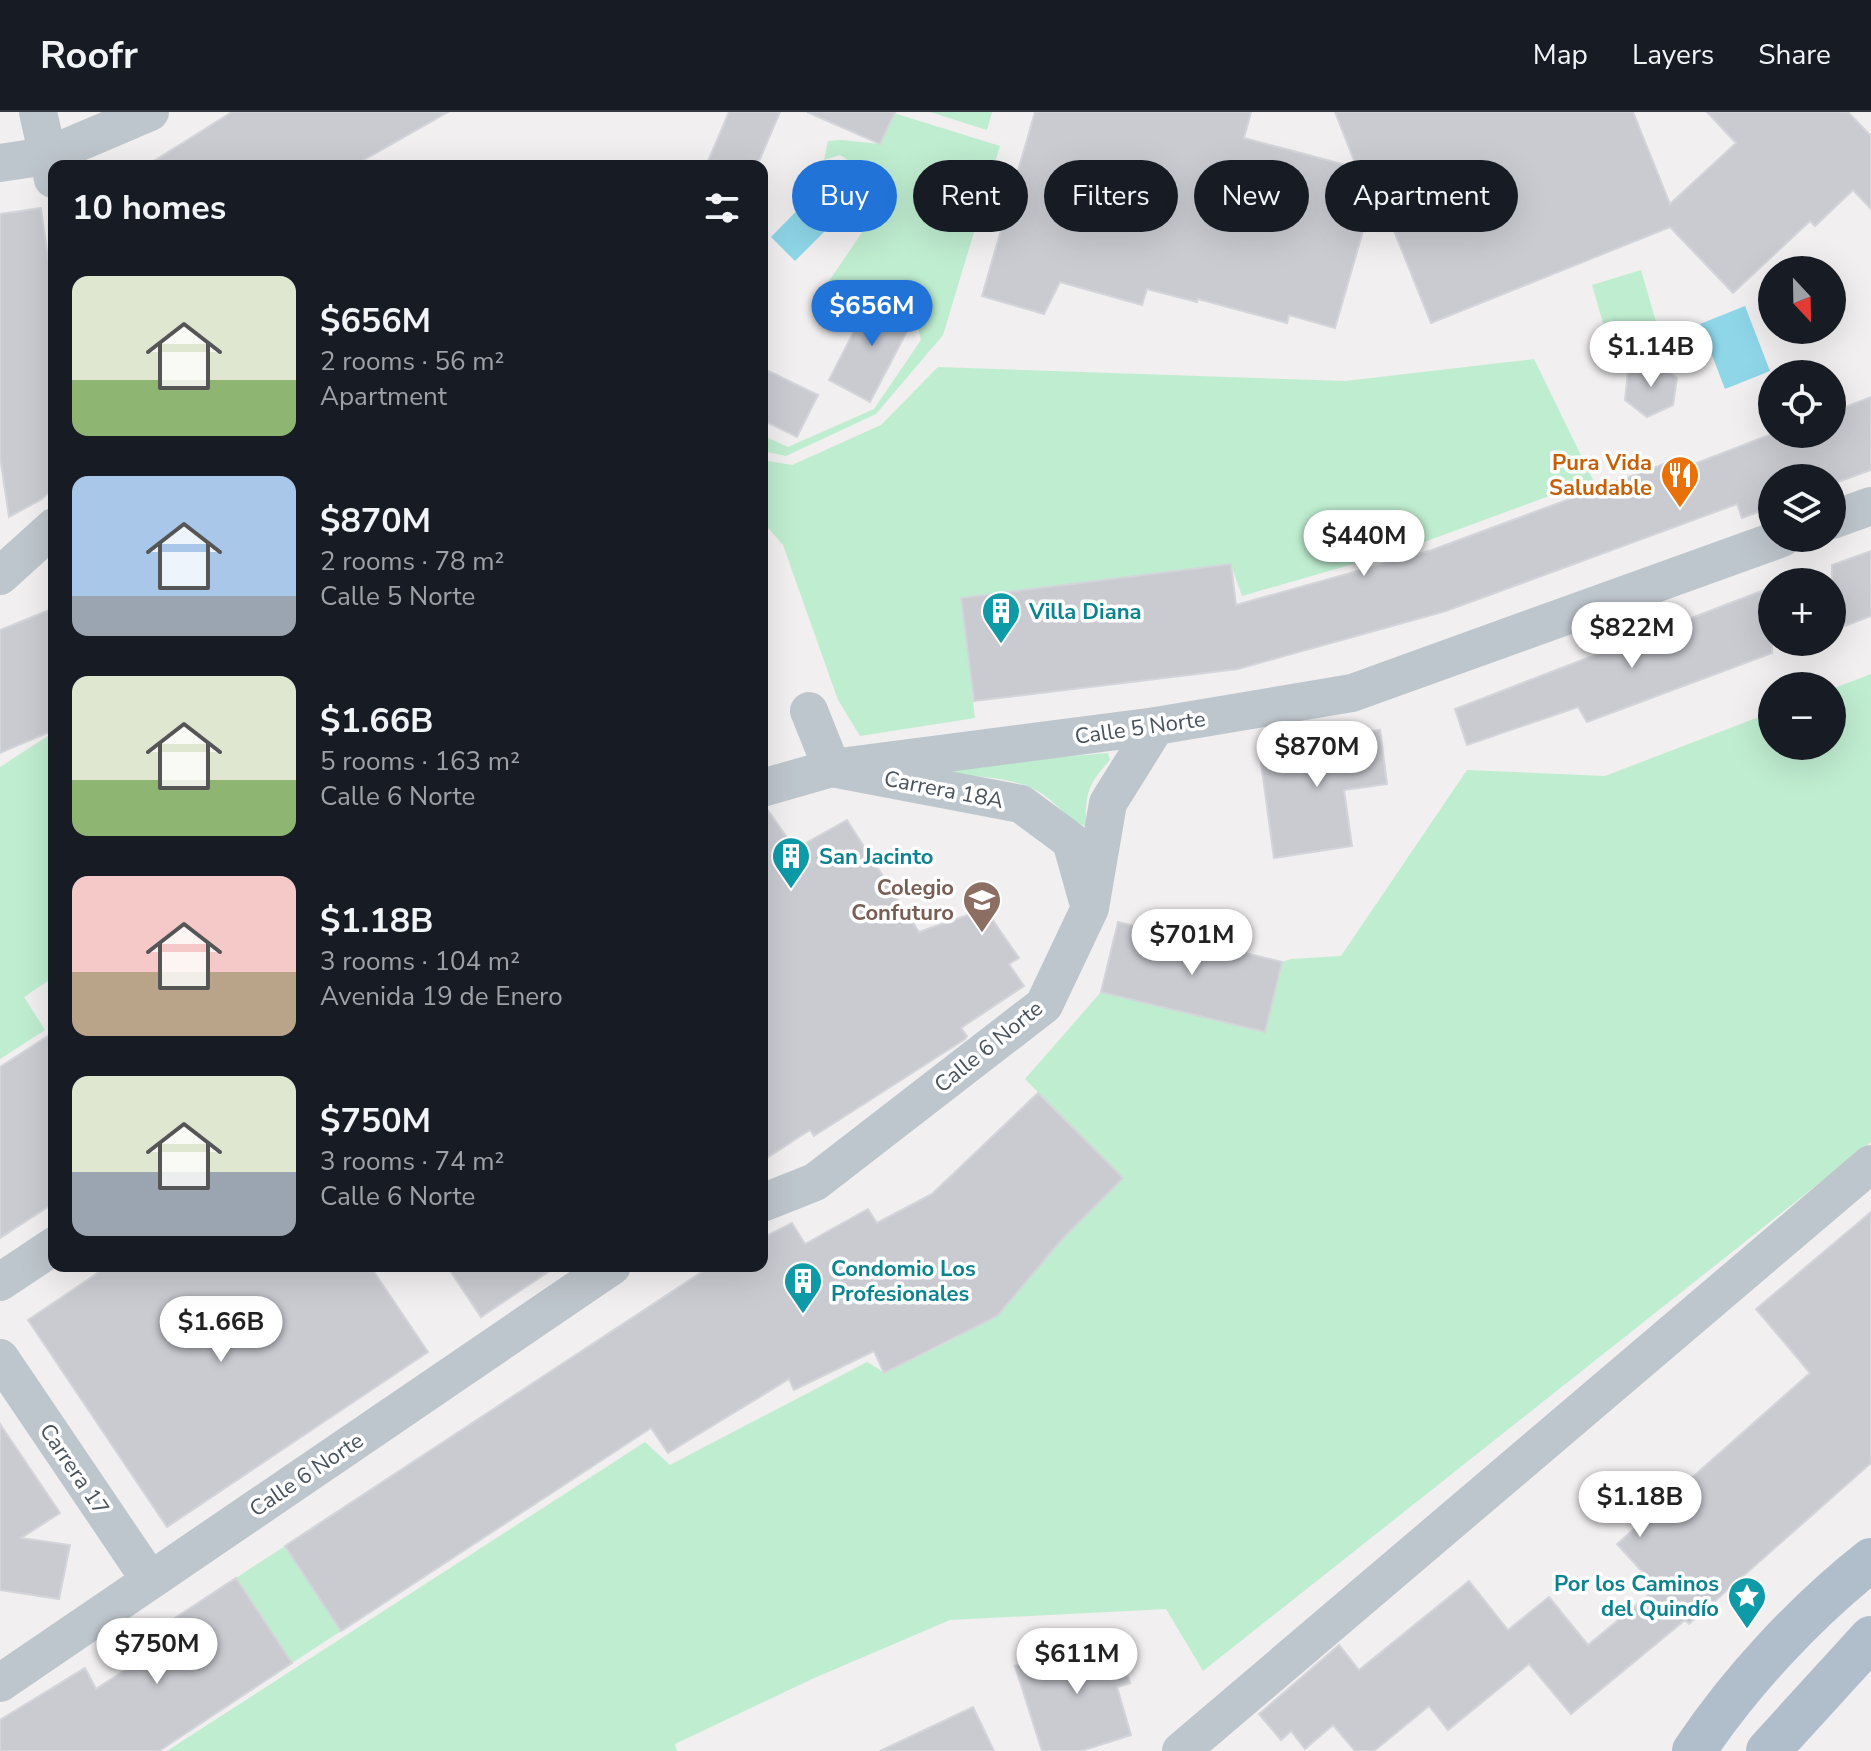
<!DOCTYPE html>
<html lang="en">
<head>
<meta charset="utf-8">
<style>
	:root { --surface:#171b24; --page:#242831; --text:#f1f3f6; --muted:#9ea1a6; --line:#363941; --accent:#2173d8 }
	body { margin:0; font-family:"Nunito Sans",sans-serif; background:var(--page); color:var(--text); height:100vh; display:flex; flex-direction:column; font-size:30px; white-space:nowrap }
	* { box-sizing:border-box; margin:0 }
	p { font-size:26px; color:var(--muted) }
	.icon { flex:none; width:44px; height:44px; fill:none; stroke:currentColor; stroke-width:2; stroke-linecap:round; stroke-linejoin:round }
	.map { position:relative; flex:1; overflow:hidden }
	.side { position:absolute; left:48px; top:48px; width:720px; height:1112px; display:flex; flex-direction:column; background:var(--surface); border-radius:16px; box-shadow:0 8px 32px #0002 }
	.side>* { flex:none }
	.hud { position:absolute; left:792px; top:48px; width:760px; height:72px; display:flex; gap:16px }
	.needle { width:52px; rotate:158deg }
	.controls { position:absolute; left:1758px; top:144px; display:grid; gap:16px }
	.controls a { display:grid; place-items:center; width:88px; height:88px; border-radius:50%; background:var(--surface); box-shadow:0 8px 32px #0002; font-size:40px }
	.price { position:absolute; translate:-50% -68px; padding:0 18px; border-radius:28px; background:#fff; color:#222; font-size:26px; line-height:52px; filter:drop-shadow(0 2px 4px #0008) }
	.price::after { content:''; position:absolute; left:50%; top:48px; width:24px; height:18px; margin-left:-12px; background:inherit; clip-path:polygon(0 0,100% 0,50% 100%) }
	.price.active { background:var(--accent); color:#fff }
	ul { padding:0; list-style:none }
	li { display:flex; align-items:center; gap:24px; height:200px; padding:0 24px }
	li span { display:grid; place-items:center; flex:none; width:224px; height:160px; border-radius:16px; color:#555 }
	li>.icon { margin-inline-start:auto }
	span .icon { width:96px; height:96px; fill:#fffc; stroke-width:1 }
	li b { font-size:34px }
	h2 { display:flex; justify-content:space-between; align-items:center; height:96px; padding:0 24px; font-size:34px }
	.chip { padding:0 28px; border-radius:36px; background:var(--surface); box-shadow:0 8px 32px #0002; font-size:28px; line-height:72px }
	.chip.active { background:var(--accent); color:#fff }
	header { display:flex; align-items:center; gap:48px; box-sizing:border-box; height:112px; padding:0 40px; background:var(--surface); border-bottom:2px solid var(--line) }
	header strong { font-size:38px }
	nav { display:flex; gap:44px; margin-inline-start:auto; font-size:28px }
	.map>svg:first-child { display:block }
	.green { fill:#bfedd0 }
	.water { fill:#8ed6e8 }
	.building { fill:#c9cbd1; stroke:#d3d5da; stroke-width:2 }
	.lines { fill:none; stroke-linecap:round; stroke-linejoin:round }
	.minor { stroke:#bec6cd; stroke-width:38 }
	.major { stroke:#b0becc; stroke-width:44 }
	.labels { text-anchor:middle; stroke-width:7; stroke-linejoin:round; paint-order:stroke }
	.food-label { font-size:22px; font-weight:bold; fill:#c56008; stroke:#fff; text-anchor:end }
	.culture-label { font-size:22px; font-weight:bold; fill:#0d838f; stroke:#fff; text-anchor:start }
	.street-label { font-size:22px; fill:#48525b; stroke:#fff }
	.education-label { font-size:22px; font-weight:bold; fill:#785e54; stroke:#fff; text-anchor:end }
</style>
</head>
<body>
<header>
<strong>Roofr</strong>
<nav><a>Map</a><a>Layers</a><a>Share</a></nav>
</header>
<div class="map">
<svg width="1871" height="1639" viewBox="0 0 1871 1639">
	<rect width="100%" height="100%" fill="#f1efef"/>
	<g class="green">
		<path d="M930 0H992L987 18Z"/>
		<path d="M894 1 1000 34 943 223 876 302 786 344 762 339V323L788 335 874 297 921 228 915 204 873 182 821 199 812 194 880 94C878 70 860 55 840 43L824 48 828 29 842 28 880 32Z"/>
		<path d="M1641 158 1663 234 1614 248 1592 173Z"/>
		<path d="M1534 247 1593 368 1405 437 1242 484 1231 453 961 486 975 606 860 624 838 588 783 433 762 409V348L792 353 881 313 938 255 1345 269Z"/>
		<path d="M1871 562V1030L1203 1559 1166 1497 950 1508 812 1567 675 1632 677 1639H167L645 1330 670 1353 867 1250 885 1261 950 1229 999 1201 1063 1126 1123 1066 1025 967 1101 880 1265 920 1282 850 1291 847 1341 844 1467 658 1605 664 1772 600V634H1832V577Z"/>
		<path d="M54 620V865L24 885 45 918 0 947V655Z"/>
		<path d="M1108 641 1110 648C1088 672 1085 682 1086 714 1069 710 1057 691 1041 681 1015 665 980 665 950 662L948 655Z"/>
		<path d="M285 1434 341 1519 292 1551 236 1466Z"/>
	</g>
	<g class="water">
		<path d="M836 59 860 84 795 149 771 125Z"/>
		<path d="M1745 194 1770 259 1725 277 1700 212Z"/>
	</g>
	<g class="building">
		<path d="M232 0H448L353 54H146Z"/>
		<path d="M729 0H780L757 54H706Z"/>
		<path d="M807 0H895L880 32Z"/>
		<path d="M1035 0H1251L1244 26 1357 56 1335 0H1633L1670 92 1736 31 1707 0H1848L1871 24V97L1853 78 1815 114 1810 109 1733 181 1670 115 1431 211 1376 74 1335 216 1289 203 1287 211 1198 187 1197 190 1147 177 1142 193 1060 170 1044 202 982 184Z"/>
		<path d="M41 96 54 190V375L42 387 9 405 0 345V102Z"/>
		<path d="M873 182 915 204 870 290 829 268Z"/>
		<path d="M1654 249 1677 266 1673 293 1647 305 1625 288 1628 260Z"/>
		<path d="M762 256 818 283 797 325 762 308Z"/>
		<path d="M1871 285V358L1832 372V366H1772V395L1742 406 1737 392 1446 499 1238 557 974 589 961 486 1231 452 1236 493 1432 438 1672 349 1676 359 1772 322H1832V300Z"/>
		<path d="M1871 439V504L1832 519V453Z"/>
		<path d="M1772 475V541L1587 610 1578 595 1467 633 1455 597Z"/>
		<path d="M54 496V618L0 641V518Z"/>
		<path d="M1380 618 1387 672 1344 678 1352 734 1274 746 1259 636Z"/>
		<path d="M762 697H767L795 737 847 708 919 820 985 797 1019 846 1009 852 1024 874 961 916 967 924 965 927 814 1024 810 1018 762 1049Z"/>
		<path d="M1118 810 1282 850 1265 920 1101 880Z"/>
		<path d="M54 920V1091L0 1126V955Z"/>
		<path d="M1038 981 1123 1066 1063 1126 997 1204 884 1261 874 1239 794 1278 789 1267 668 1341 651 1316 341 1519 285 1434 711 1154H762V1126L792 1111 805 1132 868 1097 877 1111 932 1082Z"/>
		<path d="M1871 1100V1351L1689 1512 1685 1508 1571 1602 1529 1552 1448 1618 1429 1594 1374 1639H1355L1333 1613 1305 1637 1291 1619 1281 1628 1259 1602 1339 1533 1359 1558 1469 1469 1508 1518 1549 1485 1588 1533 1657 1476 1617 1432 1810 1261 1756 1197Z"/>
		<path d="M108 1154H370L428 1240 167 1415 28 1208Z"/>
		<path d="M447 1154H557L481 1205Z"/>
		<path d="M0 1312 60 1401 21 1426 70 1433 59 1487 0 1478Z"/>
		<path d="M236 1466 292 1551 159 1639H0V1608L85 1556 96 1577 184 1519 175 1506Z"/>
		<path d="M1114 1523 1130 1571 1117 1575 1131 1623 1081 1639H1042L1015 1554Z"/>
		<path d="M973 1595 994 1639H880Z"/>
	</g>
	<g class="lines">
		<g class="minor">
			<path d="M38 0 53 67"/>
			<path d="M0 51 47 44 150 0"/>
			<path d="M1832 408 1871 394"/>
			<path d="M0 464 54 415"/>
			<path d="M809 599 832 656 1021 692 1071 729 1087 786"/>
			<path d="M762 676 832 656 1156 614 1352 581 1782 426"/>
			<path d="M762 1091 815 1070 1044 893 1090 796 1108 691 1156 614"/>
			<path d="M0 1170 54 1134"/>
			<path d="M0 1246 150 1468"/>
			<path d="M0 1571 612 1154"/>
			<path d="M1181 1639 1871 1052"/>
		</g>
		<g class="major">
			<path d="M1694 1639C1740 1570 1806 1499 1871 1448"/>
			<path d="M1768 1639 1871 1526"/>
		</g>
	</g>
	<defs>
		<g id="restaurant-pin" transform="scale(2)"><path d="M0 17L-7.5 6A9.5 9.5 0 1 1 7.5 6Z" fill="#e8710a" stroke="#fff"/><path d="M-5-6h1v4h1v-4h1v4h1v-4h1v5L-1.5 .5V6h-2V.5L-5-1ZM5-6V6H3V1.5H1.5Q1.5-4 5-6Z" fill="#fff"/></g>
		<g id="building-pin" transform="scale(2)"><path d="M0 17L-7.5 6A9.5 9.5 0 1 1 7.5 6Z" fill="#0f9aa8" stroke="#fff"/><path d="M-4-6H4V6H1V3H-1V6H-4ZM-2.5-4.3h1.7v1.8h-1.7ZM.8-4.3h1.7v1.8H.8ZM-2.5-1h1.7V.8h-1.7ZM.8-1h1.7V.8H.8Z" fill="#fff"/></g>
		<g id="school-pin" transform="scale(2)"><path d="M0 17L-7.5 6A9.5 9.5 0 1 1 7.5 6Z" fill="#8d6e63" stroke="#fff"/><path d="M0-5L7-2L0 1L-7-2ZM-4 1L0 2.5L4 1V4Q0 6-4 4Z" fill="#fff"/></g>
		<g id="sight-pin" transform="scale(2)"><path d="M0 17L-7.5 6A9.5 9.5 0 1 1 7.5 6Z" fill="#0f9aa8" stroke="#fff"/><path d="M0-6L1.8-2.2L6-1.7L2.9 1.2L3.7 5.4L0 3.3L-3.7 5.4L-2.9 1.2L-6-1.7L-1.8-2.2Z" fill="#fff"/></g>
	</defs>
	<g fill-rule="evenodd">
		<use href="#restaurant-pin" x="1680" y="363"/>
		<use href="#building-pin" x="1001" y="499"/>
		<use href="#building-pin" x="791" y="744"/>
		<use href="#school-pin" x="982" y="788"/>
		<use href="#building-pin" x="803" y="1169"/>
		<use href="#sight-pin" x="1747" y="1484"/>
	</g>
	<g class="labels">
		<g class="food-label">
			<text x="1652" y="358">Pura Vida<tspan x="1652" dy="25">Saludable</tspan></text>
		</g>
		<g class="culture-label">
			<text x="1029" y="507">Villa Diana</text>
			<text x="819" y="752">San Jacinto</text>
			<text x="831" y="1164">Condomio Los<tspan x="831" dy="25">Profesionales</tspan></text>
			<text x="1719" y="1479" text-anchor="end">Por los Caminos<tspan x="1719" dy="25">del Quindío</tspan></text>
		</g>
		<g class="street-label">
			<text transform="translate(1140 615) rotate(-8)" y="8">Calle 5 Norte</text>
			<text transform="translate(944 677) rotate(11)" y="8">Carrera 18A</text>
			<text transform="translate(988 934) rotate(-39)" y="8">Calle 6 Norte</text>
			<text transform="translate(75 1357) rotate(56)" y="8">Carrera 17</text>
			<text transform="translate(306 1362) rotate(-34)" y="8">Calle 6 Norte</text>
		</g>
		<g class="education-label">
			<text x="954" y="783">Colegio<tspan x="954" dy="25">Confuturo</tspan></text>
		</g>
	</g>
</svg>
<div class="controls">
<a><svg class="needle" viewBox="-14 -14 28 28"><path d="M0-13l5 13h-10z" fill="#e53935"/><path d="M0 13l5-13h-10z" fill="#9ea1a6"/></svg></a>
<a><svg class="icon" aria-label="locate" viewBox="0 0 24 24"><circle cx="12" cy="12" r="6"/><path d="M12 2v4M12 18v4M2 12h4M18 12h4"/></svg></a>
<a><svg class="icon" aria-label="layers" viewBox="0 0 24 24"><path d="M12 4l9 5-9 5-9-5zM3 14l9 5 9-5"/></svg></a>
<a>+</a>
<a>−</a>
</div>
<b class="price active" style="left:872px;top:236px">$656M</b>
<b class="price" style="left:1651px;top:277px">$1.14B</b>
<b class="price" style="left:1364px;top:466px">$440M</b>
<b class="price" style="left:1632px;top:558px">$822M</b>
<b class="price" style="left:1317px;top:677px">$870M</b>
<b class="price" style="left:1192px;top:865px">$701M</b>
<b class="price" style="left:221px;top:1252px">$1.66B</b>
<b class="price" style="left:1640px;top:1427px">$1.18B</b>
<b class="price" style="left:157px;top:1574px">$750M</b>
<b class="price" style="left:1077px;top:1584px">$611M</b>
<div class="hud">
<a class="chip active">Buy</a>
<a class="chip">Rent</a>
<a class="chip">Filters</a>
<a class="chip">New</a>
<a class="chip">Apartment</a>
</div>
<section class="side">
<h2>10 homes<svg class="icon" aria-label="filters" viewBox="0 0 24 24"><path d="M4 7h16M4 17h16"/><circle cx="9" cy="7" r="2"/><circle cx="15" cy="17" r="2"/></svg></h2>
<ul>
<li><span style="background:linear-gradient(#dfe7d0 65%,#8fb573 0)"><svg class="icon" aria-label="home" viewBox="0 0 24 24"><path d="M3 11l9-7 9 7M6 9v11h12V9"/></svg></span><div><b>$656M</b><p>2 rooms · 56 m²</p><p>Apartment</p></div></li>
<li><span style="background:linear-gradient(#a9c7e8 75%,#9aa5b1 0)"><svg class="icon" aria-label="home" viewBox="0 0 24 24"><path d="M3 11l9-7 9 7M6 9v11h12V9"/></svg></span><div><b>$870M</b><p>2 rooms · 78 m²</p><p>Calle 5 Norte</p></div></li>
<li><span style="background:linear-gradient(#dfe7d0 65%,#8fb573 0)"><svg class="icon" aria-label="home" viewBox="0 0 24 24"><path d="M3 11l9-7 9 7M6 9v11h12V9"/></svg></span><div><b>$1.66B</b><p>5 rooms · 163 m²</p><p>Calle 6 Norte</p></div></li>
<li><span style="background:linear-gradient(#f6c9c9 60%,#b9a48a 0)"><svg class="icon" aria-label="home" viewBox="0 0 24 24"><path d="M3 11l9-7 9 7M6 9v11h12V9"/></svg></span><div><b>$1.18B</b><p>3 rooms · 104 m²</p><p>Avenida 19 de Enero</p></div></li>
<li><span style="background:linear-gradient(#dfe7d0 60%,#9aa5b1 0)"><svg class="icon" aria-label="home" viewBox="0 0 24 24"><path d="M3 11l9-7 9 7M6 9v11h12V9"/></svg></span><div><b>$750M</b><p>3 rooms · 74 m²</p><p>Calle 6 Norte</p></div></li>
</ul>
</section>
</div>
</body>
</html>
